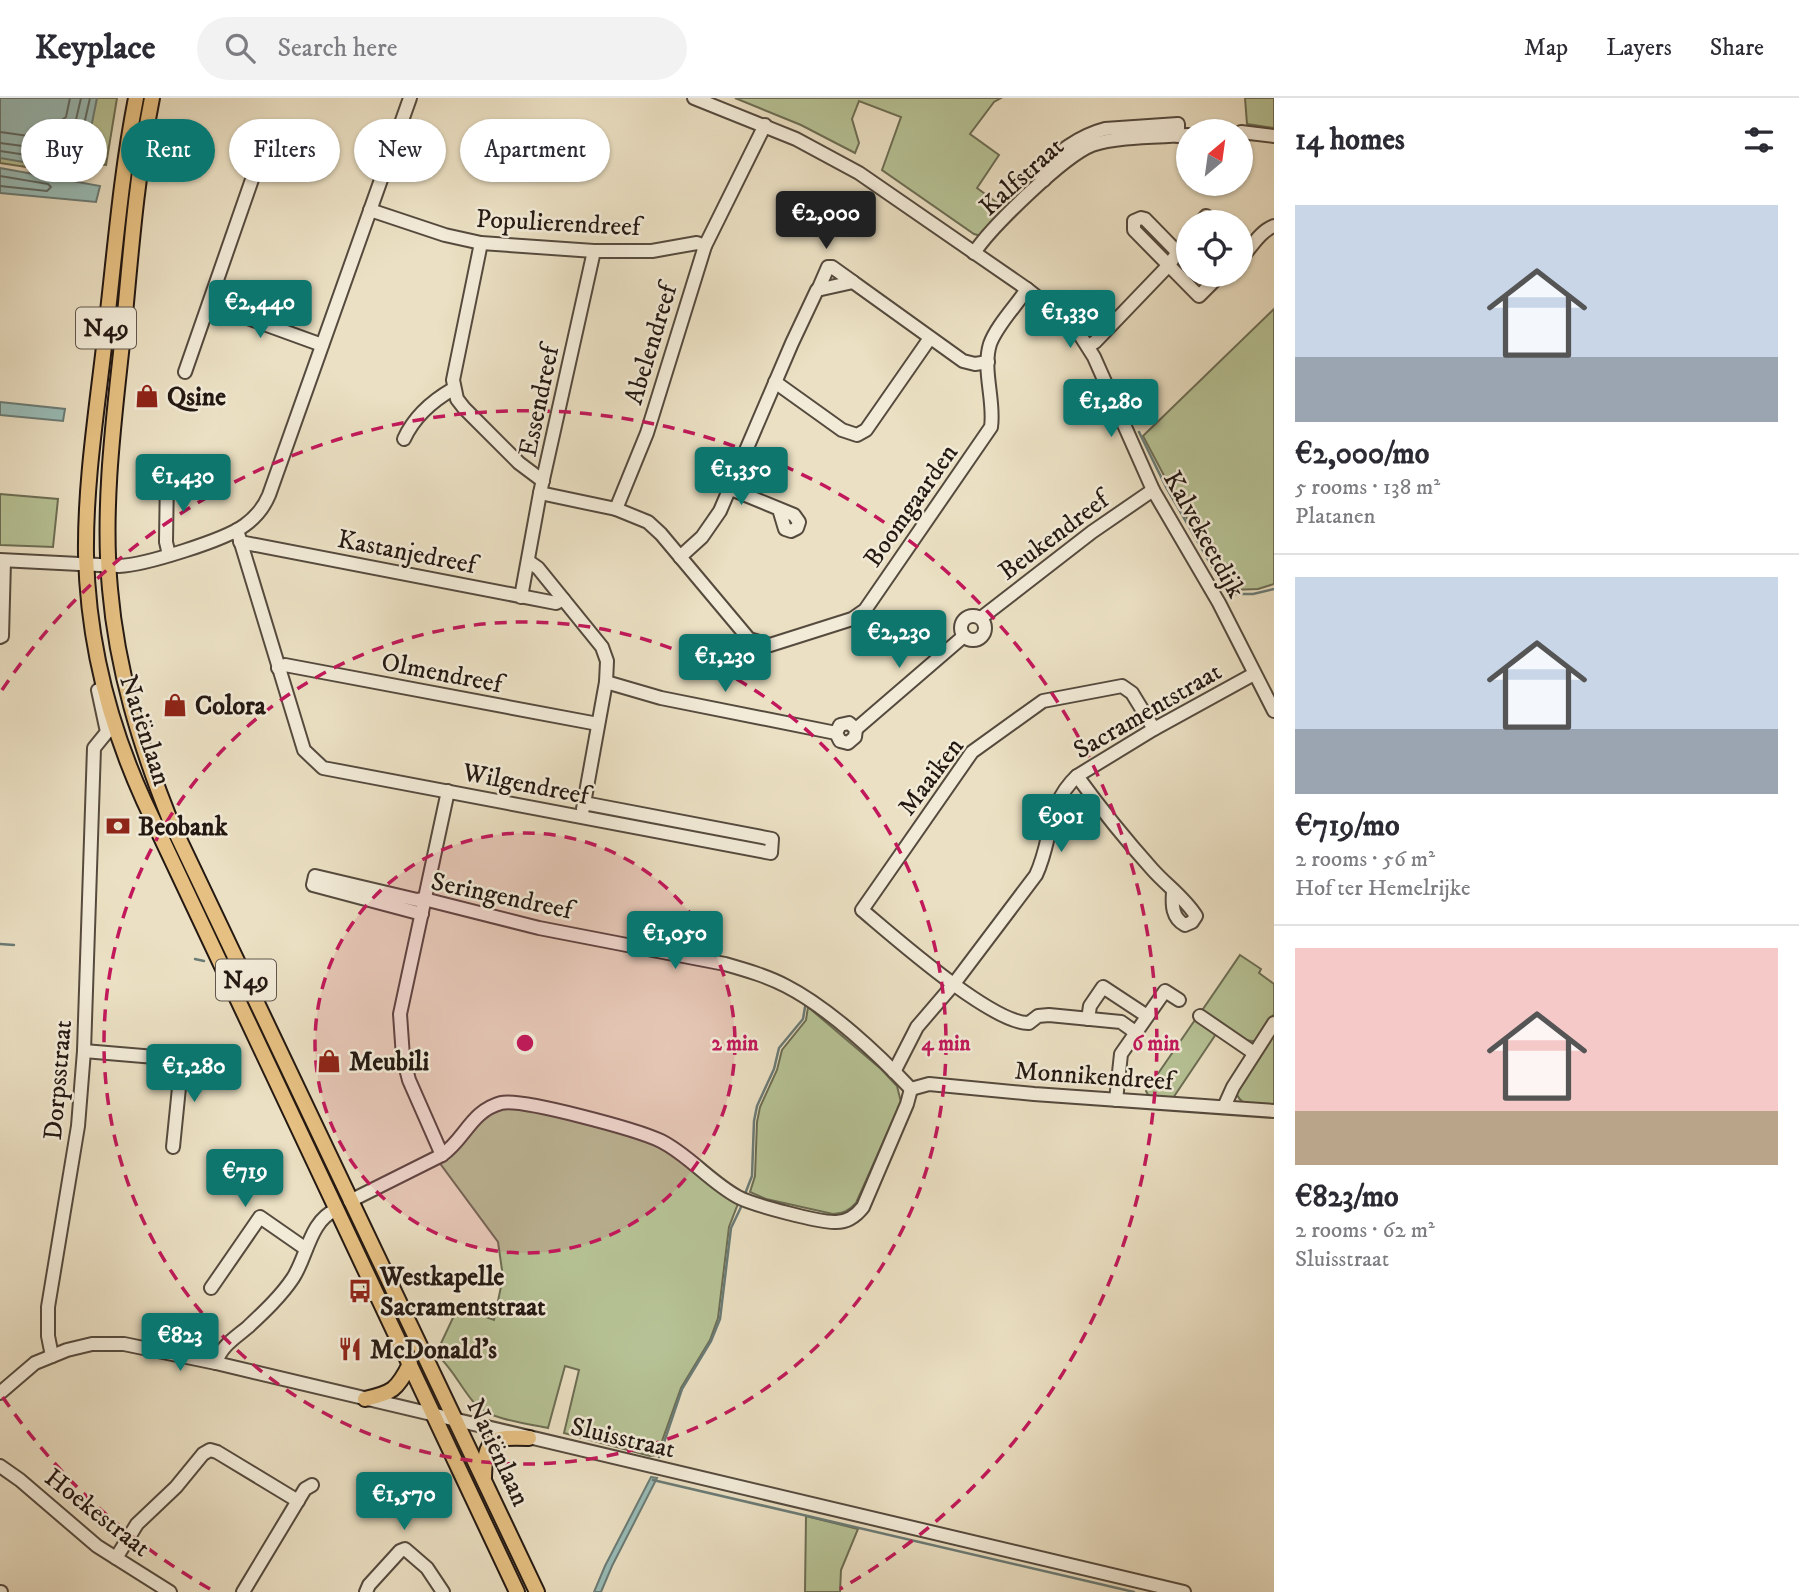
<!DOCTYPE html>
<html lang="en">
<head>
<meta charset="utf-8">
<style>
	:root { --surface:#fff; --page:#f2f2f3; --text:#2b2b33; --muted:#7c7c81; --line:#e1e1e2; --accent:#0f766e }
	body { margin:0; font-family:"IM FELL DW Pica",serif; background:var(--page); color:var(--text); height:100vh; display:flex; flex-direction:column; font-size:26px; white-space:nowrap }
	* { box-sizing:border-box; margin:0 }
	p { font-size:23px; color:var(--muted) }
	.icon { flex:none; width:38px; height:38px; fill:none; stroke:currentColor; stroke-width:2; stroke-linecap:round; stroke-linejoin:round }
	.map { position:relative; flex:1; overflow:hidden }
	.panel { display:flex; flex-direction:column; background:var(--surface); width:525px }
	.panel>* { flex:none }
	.hud { position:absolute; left:21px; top:21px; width:665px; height:63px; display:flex; gap:14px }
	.needle { width:46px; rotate:29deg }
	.buttons { position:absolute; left:1176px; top:21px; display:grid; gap:14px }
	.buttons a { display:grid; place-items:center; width:77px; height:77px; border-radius:50%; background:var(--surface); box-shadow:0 2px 5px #0004; font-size:35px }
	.price { position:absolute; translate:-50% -60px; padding:0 16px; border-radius:7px; background:var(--accent); color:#fff; font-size:23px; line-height:46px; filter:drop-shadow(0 2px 4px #0008) }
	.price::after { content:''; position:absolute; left:50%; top:42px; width:21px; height:16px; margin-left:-10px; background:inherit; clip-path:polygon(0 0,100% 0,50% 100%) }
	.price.current { background:#222; color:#fff }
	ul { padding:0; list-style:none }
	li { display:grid; align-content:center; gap:14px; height:371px; padding:0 21px }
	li+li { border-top:2px solid var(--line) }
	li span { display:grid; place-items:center; height:217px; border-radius:0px; color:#555 }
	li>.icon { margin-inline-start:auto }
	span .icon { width:126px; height:126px; fill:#fffc; stroke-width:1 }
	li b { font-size:30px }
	h2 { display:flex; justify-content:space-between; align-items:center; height:84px; padding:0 21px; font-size:30px }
	.pill { padding:0 24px; border-radius:32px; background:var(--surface); box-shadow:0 2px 5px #0004; font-size:24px; line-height:63px }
	.pill.current { background:var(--accent); color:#fff }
	header { display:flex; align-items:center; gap:42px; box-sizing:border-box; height:98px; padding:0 35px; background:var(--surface); border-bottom:2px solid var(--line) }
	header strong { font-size:33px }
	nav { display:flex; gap:38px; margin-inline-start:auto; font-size:24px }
	.search { width:490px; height:63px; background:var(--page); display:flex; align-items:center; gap:18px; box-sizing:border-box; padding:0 24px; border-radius:38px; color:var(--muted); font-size:26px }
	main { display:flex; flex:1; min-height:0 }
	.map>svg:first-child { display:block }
	.green { fill:#b6c295; stroke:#6c6d54; stroke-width:2 }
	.water { fill:#99bdb8; stroke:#6a7b76; stroke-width:2 }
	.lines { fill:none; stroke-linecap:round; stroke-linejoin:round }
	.shore { stroke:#5e6a65; stroke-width:2 }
	.stream { stroke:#6a7b76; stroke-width:2.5 }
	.minor-casing { stroke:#554a3e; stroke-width:16 }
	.major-casing { stroke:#231812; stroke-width:18 }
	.minor { stroke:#f2ebd8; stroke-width:12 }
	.major { stroke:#e6c082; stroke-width:14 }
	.ring { fill:none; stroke:#c2185b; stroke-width:3.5; stroke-dasharray:12 9 }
	.labels { text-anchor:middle; stroke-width:5; stroke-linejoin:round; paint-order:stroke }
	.shield { fill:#f2ebd8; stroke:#61574d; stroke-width:2 }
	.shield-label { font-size:24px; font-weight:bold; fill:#231812 }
	.street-label { font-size:26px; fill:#231812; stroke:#f2ebd8 }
	.poi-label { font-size:26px; font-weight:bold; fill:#231812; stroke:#f2ebd8; text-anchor:start }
	.centre { fill:#c2185b; stroke:#f2ebd8; stroke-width:3.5 }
	.ring-label { font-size:21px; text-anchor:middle; font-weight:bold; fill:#c2185b; stroke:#f2ebd8; stroke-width:5; stroke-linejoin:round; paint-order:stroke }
</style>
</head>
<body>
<header>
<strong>Keyplace</strong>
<div class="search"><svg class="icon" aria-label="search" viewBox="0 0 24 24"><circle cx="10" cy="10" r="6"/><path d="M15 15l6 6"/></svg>Search here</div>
<nav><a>Map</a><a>Layers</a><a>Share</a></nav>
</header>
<main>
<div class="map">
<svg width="1274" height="1494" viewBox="0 0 1274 1494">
	<rect width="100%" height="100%" fill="#ebe0c3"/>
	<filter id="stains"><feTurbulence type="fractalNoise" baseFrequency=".00286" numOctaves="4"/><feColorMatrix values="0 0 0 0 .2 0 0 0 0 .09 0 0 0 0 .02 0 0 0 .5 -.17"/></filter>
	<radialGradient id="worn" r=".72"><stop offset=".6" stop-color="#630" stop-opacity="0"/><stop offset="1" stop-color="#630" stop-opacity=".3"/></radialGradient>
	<g class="green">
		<path d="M0 0H117L106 67 56 62 52 73 0 65Z"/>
		<path d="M735 0H1001L994 4 970 36 999 57 977 90 1007 112 981 138 974 136 882 72 901 19 859 3 852 21 859 45 855 55 801 27Z"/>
		<path d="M1245 0H1274V30L1247 26Z"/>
		<path d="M1274 211V486L1258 491 1231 492 1185 417 1143 338Z"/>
		<path d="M0 396 58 401 53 449 0 447Z"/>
		<path d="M1240 857 1261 871 1259 875 1274 886V916L1256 943C1239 945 1216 923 1201 914Z"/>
		<path d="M808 909 881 971 897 988 901 1004 856 1105C849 1113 843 1115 833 1116L766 1101 750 1094 755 1078 757 1024 760 1009 777 972 782 952 806 922Z"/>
		<path d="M1197 919 1218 933 1173 1000 1149 999 1146 993Z"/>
		<path d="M1274 934V1010C1259 1008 1239 1010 1236 993Z"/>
		<path d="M507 1004 656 1041 739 1103 729 1129 718 1220 710 1242 681 1290 657 1357 650 1358 564 1335 579 1272 565 1268 548 1330C530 1326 491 1321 478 1309 462 1293 454 1271 436 1256L458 1209 494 1222 503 1179 498 1144 436 1060 471 1023Z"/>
		<path d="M806 1418 858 1431 841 1472 840 1494H805Z"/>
	</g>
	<g class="water">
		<path d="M0 0H97L90 35 41 67 0 60Z"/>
		<path d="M0 70 100 88 96 104 0 95Z"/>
		<path d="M0 304 65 311 63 323 0 317Z"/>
		<path d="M651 1379 657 1380 612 1468 601 1494H594L605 1468Z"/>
	</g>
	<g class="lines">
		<g class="shore">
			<path d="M0 34 36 39 66 19 70 0"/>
			<path d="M0 45 38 50 75 26 81 0"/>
			<path d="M0 53 40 59 83 31 90 0"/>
			<path d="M0 78 48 86 51 89 47 93 0 88"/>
		</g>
		<g class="stream">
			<path d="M1139 334 1166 389 1228 496H1253L1274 491"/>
			<path d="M0 846 14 847"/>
			<path d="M195 861 204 863"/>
			<path d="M745 1096 752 1078 754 1023 757 1008 774 971 779 950 803 921 805 909"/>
			<path d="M659 1359 682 1291 711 1243 720 1221 731 1130 742 1107"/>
			<path d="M653 1382 1134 1494"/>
		</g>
		<g class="minor-casing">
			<g id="minor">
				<path d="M694 0 796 41 859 75 1027 191 1075 229 1094 259 1153 392 1219 505 1274 613"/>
				<path d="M1241 34 1274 38"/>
				<path d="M1044 82 1037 73C1058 55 1078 38 1105 31L1178 26V38"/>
				<path d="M370 112 445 137 481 145 594 153H652L697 145 705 148"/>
				<path d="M1201 124 1206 118"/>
				<path d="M481 145 453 282 457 301 464 310 519 365 543 383"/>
				<path d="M974 155C991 129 1064 58 1092 47 1116 38 1162 39 1188 37"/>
				<path d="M1241 160C1252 149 1259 134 1274 128"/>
				<path d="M1188 165 1145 121 1141 120 1134 123V132L1199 198 1220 177"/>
				<path d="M818 192 828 169H832L853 184"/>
				<path d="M209 206 322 247"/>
				<path d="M1088 248 1095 244 1168 168 1188 140"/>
				<path d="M185 274 264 47"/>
				<path d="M775 284 842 332 857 337 866 332 930 240"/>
				<path d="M404 341C414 319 432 303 453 291"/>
				<path d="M167 377 166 444 169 457"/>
				<path d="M731 391 794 417 799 424 797 430 791 433 785 431 779 411"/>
				<path d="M540 395 616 411 647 335 705 148 765 27"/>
				<path d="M616 411 648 424 661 436 749 541 770 547 852 521 865 512 991 329C995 303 982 272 990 246 997 227 1016 208 1027 191"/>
				<path d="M237 432 304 652 323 670 771 755 772 741 584 705"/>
				<path d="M240 444 556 505 563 501"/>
				<path d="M680 459 702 439 720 413 792 245 817 192 853 184 963 263 975 266 988 264"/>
				<path d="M0 462 119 468C145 467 225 442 245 427 256 419 264 409 269 397L410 0"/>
				<path d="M528 463 538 470 602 549 607 563 606 584 583 711"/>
				<path d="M521 499 540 395 594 153"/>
				<circle cx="973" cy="530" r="12"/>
				<path d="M981 520 1092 434 1153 392"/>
				<path d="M0 539 2 538 4 463"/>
				<path d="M278 570 285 567 598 626"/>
				<path d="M606 584 661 600 836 635 840 643 848 645 855 639 856 631 849 625 840 627 836 635"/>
				<path d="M856 631 964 538"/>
				<path d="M1077 678C1101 711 1125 741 1152 771 1166 787 1185 800 1196 818L1192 824 1185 827C1172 820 1172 807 1173 794"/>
				<path d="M422 816 313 787 315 778 417 802 424 801 539 830 725 866C746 872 767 878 786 888 829 910 878 956 911 991"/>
				<path d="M1200 918 1254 955"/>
				<path d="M1088 921 1090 908 1103 889 1147 918"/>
				<path d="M1135 934 1121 924 1049 917 1038 918 1029 925C992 926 893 838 862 812L972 654 1043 603 1122 588 1132 595 1154 631"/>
				<path d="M84 953 214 964"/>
				<path d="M894 974 917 929 953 887 1036 777C1053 741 1046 707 1077 678L1154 631 1254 576"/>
				<path d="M911 991 929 986 1034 996 1274 1013"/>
				<path d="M1116 1002 1121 956 1165 893 1179 902"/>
				<path d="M1224 1009 1233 989 1274 925"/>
				<path d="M173 1049 182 960"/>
				<path d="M442 1057 409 982 403 959 400 916 448 693"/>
				<path d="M350 1103 442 1057C465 1041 471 1013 501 1005 522 1000 638 1032 661 1043 689 1057 710 1084 738 1099 753 1107 821 1125 836 1124 848 1124 856 1118 863 1109L907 1006 911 991"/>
				<path d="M211 1190 260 1119 306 1151"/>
				<path d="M52 1258 48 1238V1209L78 1028 84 953 94 650 107 634 98 592"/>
				<path d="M216 1265C221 1248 235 1240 248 1229 264 1214 281 1198 293 1180 307 1159 310 1122 336 1112"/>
				<path d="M0 1295 35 1265 67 1252 92 1246H124L216 1265 1184 1494"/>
				<path d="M0 1368 20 1382 97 1448 170 1494"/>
				<path d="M116 1460 137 1426 176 1389 203 1356 210 1352 217 1354 298 1403"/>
				<path d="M0 1494H1"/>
				<path d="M243 1494 305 1391 312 1387"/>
				<path d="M366 1494 369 1487 400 1453 405 1451 427 1470 443 1494"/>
			</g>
		</g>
		<g class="major-casing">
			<g id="major">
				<path d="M136 0C121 76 115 154 106 231 98 305 85 382 86 457 88 542 109 626 144 703L517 1494"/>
				<path d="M152 0C137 75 131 151 124 227 115 313 102 404 110 491 117 572 140 647 170 722L537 1494"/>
				<path d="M365 1301C392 1295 397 1292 410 1266"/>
				<path d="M484 1379C485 1339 492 1339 529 1340"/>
			</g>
		</g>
		<use href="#minor" class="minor"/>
		<use href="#major" class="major"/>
	</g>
	<circle cx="525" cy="945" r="210" fill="#c2185b" fill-opacity=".12"/>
	<g class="ring">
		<circle cx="525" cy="945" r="210"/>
		<circle cx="525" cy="945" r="421"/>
		<path d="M210 1491A631 631 0 0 1 2 1298M2 592A631 631 0 1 1 840 1491"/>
	</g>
	<defs>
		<g id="shop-bare" transform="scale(1.89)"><path d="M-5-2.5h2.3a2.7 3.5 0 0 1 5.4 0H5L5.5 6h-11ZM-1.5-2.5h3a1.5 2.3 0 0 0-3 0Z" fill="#8f2418" stroke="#f2ebd8" stroke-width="2.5" paint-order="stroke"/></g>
		<g id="bank-bare" transform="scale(1.89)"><path d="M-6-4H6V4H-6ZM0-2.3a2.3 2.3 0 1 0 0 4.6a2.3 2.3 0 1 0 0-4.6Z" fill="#8f2418" stroke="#f2ebd8" stroke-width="2.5" paint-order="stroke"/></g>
		<g id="bus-bare" transform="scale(1.89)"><path d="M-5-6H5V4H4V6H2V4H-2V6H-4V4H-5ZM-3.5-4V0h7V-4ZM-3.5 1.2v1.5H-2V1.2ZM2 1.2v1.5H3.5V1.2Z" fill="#8f2418" stroke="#f2ebd8" stroke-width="2.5" paint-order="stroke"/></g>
		<g id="restaurant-bare" transform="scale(1.89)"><path d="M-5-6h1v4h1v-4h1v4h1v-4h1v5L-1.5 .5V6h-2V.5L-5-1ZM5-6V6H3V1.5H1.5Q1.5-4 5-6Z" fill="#8f2418" stroke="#f2ebd8" stroke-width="2.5" paint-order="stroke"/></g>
	</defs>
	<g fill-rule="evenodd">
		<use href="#shop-bare" x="147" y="298"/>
		<use href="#shop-bare" x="175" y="607"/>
		<use href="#bank-bare" x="118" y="728"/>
		<use href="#shop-bare" x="329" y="963"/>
		<use href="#bus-bare" x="360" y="1193"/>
		<use href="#restaurant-bare" x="350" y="1251"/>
	</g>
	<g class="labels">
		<g class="shield">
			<rect x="76" y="209.5" width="60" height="41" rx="5"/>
			<rect x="216" y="861.5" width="60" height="41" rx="5"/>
		</g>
		<g class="shield-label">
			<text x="106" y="238">N49</text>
			<text x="246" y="890">N49</text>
		</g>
		<g class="street-label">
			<text transform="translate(1021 78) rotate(-42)" y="9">Kalfstraat</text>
			<text transform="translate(558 124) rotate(3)" y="9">Populierendreef</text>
			<text transform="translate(650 246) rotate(-73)" y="9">Abelendreef</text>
			<text transform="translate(538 303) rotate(-78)" y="9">Essendreef</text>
			<text transform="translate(910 407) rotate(-55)" y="9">Boomgaarden</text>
			<text transform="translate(1205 436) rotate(61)" y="9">Kalvekeetdijk</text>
			<text transform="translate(1053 437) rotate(-37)" y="9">Beukendreef</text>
			<text transform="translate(407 453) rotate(11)" y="9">Kastanjedreef</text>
			<text transform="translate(442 574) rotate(11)" y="9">Olmendreef</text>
			<text transform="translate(1147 612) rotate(-30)" y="9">Sacramentstraat</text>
			<text transform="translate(146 632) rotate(72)" y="9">Natiënlaan</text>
			<text transform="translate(930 678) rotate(-53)" y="9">Maaiken</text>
			<text transform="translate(526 685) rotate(11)" y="9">Wilgendreef</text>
			<text transform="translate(502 797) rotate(12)" y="9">Seringendreef</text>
			<text transform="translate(1094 977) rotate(4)" y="9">Monnikendreef</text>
			<text transform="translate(57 982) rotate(-85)" y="9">Dorpsstraat</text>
			<text transform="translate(623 1339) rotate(13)" y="9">Sluisstraat</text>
			<text transform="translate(499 1354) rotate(65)" y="9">Natiënlaan</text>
			<text transform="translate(98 1414) rotate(38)" y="9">Hoekestraat</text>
		</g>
		<g class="poi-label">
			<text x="167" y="307">Qsine</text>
			<text x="195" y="616">Colora</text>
			<text x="138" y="737">Beobank</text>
			<text x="349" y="972">Meubili</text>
			<text x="380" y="1187">Westkapelle<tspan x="380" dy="30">Sacramentstraat</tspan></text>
			<text x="370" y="1260">McDonald's</text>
		</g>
	</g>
	<circle cx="525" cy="945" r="10" class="centre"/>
	<g class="ring-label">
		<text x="735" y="952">2 min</text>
		<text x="946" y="952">4 min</text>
		<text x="1156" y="952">6 min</text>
	</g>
	<rect width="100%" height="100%" filter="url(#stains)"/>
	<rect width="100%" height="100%" fill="url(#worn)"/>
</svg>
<div class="buttons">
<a><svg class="needle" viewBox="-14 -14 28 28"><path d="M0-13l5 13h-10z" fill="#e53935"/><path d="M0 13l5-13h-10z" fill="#7c7c81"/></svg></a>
<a><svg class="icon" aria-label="locate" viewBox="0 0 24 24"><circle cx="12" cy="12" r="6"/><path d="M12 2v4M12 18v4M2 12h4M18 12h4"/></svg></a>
</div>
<b class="price current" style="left:826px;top:153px">€2,000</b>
<b class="price" style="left:260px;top:242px">€2,440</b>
<b class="price" style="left:1070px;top:252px">€1,330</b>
<b class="price" style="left:1111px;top:341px">€1,280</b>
<b class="price" style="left:741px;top:409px">€1,350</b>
<b class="price" style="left:183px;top:416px">€1,430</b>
<b class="price" style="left:899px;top:572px">€2,230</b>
<b class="price" style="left:725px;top:596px">€1,230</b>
<b class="price" style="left:1061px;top:756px">€901</b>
<b class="price" style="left:675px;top:873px">€1,050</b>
<b class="price" style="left:194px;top:1006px">€1,280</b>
<b class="price" style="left:245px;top:1111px">€719</b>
<b class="price" style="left:180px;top:1275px">€823</b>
<b class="price" style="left:404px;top:1434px">€1,570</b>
<div class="hud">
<a class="pill">Buy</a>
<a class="pill current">Rent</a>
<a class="pill">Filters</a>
<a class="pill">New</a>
<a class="pill">Apartment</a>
</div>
</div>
<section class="panel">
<h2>14 homes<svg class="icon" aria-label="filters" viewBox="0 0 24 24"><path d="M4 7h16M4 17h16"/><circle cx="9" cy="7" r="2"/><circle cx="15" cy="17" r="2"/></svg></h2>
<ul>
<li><span style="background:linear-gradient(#c9d6e8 70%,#9aa5b1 0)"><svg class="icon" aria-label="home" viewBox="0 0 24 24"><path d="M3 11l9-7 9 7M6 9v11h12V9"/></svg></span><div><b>€2,000/mo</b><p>5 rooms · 138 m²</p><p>Platanen</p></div></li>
<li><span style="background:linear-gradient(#c9d6e8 70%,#9aa5b1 0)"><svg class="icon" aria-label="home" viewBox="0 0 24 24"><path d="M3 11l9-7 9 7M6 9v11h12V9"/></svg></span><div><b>€719/mo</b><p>2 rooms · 56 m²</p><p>Hof ter Hemelrijke</p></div></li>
<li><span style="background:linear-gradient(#f6c9c9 75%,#b9a48a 0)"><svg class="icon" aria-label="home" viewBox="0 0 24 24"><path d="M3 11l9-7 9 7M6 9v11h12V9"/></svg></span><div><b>€823/mo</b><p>2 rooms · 62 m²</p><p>Sluisstraat</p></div></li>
</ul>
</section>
</main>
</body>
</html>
